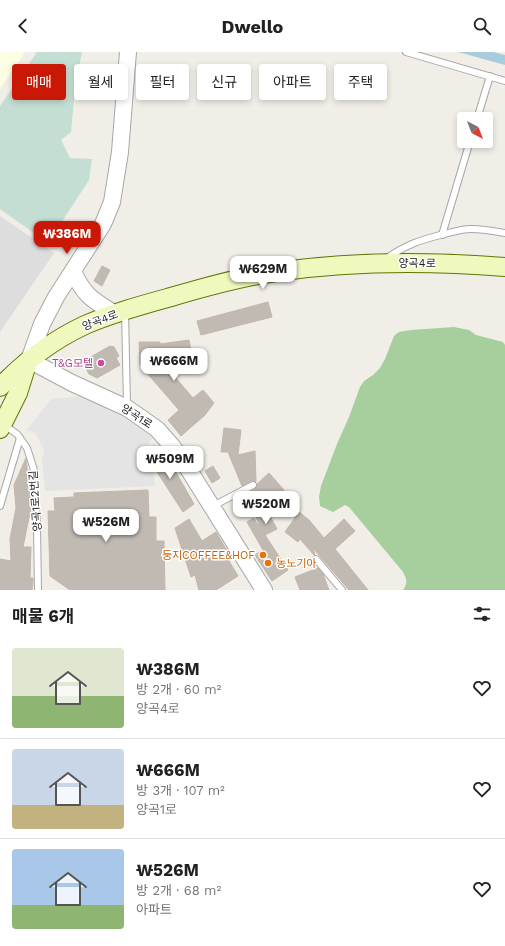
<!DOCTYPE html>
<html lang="ko">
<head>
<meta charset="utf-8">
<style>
	:root { --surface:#fff; --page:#f6f6f6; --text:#222; --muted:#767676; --line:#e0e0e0; --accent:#ca1806 }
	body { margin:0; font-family:"Work Sans","Noto Sans KR",sans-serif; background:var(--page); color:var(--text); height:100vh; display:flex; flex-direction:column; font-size:15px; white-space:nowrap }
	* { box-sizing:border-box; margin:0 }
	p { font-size:13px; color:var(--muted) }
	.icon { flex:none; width:22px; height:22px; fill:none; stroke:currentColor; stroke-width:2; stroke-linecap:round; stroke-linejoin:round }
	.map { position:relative; height:538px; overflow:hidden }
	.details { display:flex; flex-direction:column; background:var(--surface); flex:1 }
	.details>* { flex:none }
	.top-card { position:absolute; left:12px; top:12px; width:481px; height:36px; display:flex; gap:8px }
	.needle { width:26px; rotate:138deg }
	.controls { position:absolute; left:457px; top:60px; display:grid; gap:8px }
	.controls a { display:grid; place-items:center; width:36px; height:36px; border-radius:4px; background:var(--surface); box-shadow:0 2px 6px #0003; font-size:20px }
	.price { position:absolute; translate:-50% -34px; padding:0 9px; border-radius:8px; background:#fff; color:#222; font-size:13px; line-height:26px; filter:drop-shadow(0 1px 2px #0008) }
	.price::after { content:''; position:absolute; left:50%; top:24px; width:12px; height:9px; margin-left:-6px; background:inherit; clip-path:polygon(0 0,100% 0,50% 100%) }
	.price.selected { background:var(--accent); color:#fff }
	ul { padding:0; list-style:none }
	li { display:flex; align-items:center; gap:12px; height:100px; padding:0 12px }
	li+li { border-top:1px solid var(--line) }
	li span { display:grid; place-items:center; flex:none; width:112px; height:80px; border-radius:4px; color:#555 }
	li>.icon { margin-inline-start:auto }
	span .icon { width:48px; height:48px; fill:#fffc; stroke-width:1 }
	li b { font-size:17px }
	h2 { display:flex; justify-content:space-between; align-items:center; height:48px; padding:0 12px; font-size:17px }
	.tag { padding:0 14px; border-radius:4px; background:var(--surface); box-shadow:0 2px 6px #0003; font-size:14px; line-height:36px }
	.tag.selected { background:var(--accent); color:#fff }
	header { display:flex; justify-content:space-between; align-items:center; height:52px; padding:0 12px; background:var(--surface); font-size:18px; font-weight:700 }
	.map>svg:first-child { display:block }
	.residential { fill:#dedddd }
	.education { fill:#fbfee2 }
	.forest { fill:#a7ce9d }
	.wetland { fill:#c4ded4 }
	.parking { fill:#e4e4e4 }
	.water { fill:#a9ccdc }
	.building { fill:#c1bab3; stroke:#c2b6a9 }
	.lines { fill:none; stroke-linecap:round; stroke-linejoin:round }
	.service-casing { stroke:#a7a7a7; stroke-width:8 }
	.tertiary-casing { stroke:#a7a7a7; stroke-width:18 }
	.secondary-casing { stroke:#607608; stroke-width:20 }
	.service { stroke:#fff; stroke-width:6 }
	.tertiary { stroke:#fff; stroke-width:16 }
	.secondary { stroke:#eff8bd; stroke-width:18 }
	.hotel-dot { fill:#d1479c; stroke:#fff; stroke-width:1.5 }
	.food-dot { fill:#e8710a; stroke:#fff; stroke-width:1.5 }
	.labels { text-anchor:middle; stroke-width:3; stroke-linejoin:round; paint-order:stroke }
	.street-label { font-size:11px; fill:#202020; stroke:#fff }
	.hotel-label { font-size:11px; fill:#b23c85; stroke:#fff; text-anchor:end }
	.food-label { font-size:11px; fill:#c56008; stroke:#fff; text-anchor:end }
</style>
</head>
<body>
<header><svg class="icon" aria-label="back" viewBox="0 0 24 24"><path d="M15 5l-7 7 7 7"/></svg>Dwello<svg class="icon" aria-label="search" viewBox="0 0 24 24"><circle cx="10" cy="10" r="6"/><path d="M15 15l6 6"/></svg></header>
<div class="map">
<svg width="505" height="538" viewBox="0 0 505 538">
	<rect width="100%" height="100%" fill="#f0eee7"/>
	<path class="residential" d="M0 164 54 201 0 280Z"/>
	<path class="education" d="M0 0H25L0 37Z"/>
	<path class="forest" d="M454 275 469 278 476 283 503 290 505 293V538H403C408 531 407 527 403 520L349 455 345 453 333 460 320 454 319 445 321 434 337 392 349 365 360 335 364 329 373 323 380 316 385 307 394 284 399 280 411 278Z"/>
	<path class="wetland" d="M37 0H82L75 36 71 80 61 88 70 106 92 107 89 128 48 191 0 157V54Z"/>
	<path class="parking" d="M81 344 126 366 153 386 142 398 153 420 155 434 45 439 42 406 44 398 35 381 27 378 51 347Z"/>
	<path class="water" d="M458 0H493L505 3V13Z"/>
	<g class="building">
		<path d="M102 214 110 218 102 234 94 229Z"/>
		<path d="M268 250 272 265 201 283 197 269Z"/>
		<path d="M189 288 192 305 161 309 193 346 203 338 214 351 205 363 181 384 168 368 179 358 140 313 139 290H160V292Z"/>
		<path d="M110 294 114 295 119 304 116 306 120 313 97 326 89 322 82 310Z"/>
		<path d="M224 376 241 378 238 403 255 399 256 430 251 429 242 434 228 400H221Z"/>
		<path d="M155 394 162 414 170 410 194 452 183 460 148 406 145 397Z"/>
		<path d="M26 406 31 456 23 495H31L30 526H33V529L32 538H0V507L11 509 10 487 16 456 14 433Z"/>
		<path d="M213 414 220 426 212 431 205 419Z"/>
		<path d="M269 421 284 438 265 455 277 477 265 483 288 518 272 529 255 503 263 498 247 470 254 466 258 473 259 472 246 442 255 437 257 432Z"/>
		<path d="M148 438 149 465H156V489H164L165 538H70L50 524 48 459H55L54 446 74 445V441Z"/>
		<path d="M299 460 309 468 324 486 344 467 355 479 335 497 368 538H349L312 495 315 502 314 503 300 487 298 490 285 480Z"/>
		<path d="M189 467 202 489 216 480 229 502 226 504 238 524 216 538H199L195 523 191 525 175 476Z"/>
		<path d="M318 516 323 522 329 538H300L295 525Z"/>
	</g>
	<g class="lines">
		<g class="service-casing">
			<g id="service">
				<path d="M406 0 505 29"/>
				<path d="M477 67 490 24"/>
				<path d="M442 183 470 89"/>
				<path d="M387 206C407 192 421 188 444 182 453 180 462 177 471 177 483 177 494 179 505 181"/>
				<path d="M125 259 127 354"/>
				<path d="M4 373 17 382 27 396 34 418 37 475 38 538"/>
				<path d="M0 454 20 386"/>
				<path d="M213 454 253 433"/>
				<path d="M316 507 342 538"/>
			</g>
		</g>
		<g class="tertiary-casing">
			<g id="tertiary">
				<path d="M128 0 120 100 112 150 103 172 56 245 42 272 29 308 72 331 127 356 157 377 172 394 187 415 264 538"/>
				<path d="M73 219C84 244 93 248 115 262"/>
			</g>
		</g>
		<g class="secondary-casing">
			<g id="secondary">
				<path d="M0 335C24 310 53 288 85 273 112 261 142 253 171 245 205 235 240 225 276 220 352 209 429 209 505 215"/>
				<path d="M0 377 18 341 28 309"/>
			</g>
		</g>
		<use href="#service" class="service"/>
		<use href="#tertiary" class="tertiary"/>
		<use href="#secondary" class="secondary"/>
	</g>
	<circle class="hotel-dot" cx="101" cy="311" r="4"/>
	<g class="food-dot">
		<circle cx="263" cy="503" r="4"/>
		<circle cx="268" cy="511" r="4"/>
	</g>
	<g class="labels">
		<g class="street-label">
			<text x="417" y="215">양곡4로</text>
			<text transform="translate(100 268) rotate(-21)" y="4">양곡4로</text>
			<text transform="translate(137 364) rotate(33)" y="4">양곡1로</text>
			<text transform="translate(35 449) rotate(-94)" y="4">양곡1로2번길</text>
		</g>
		<g class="hotel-label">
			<text x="93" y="315">T&amp;G모텔</text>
		</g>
		<g class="food-label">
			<text x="255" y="507">둥지COFFEE&amp;HOF</text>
			<text x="276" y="515" text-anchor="start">농노기아</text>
		</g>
	</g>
</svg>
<div class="controls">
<a><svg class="needle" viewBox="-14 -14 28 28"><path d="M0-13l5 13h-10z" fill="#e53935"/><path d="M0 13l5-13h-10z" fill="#767676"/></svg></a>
</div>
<b class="price selected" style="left:67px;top:203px">₩386M</b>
<b class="price" style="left:263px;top:238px">₩629M</b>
<b class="price" style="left:174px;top:330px">₩666M</b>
<b class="price" style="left:170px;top:428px">₩509M</b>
<b class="price" style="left:266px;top:473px">₩520M</b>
<b class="price" style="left:106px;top:491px">₩526M</b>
<div class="top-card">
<a class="tag selected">매매</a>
<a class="tag">월세</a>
<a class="tag">필터</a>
<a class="tag">신규</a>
<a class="tag">아파트</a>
<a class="tag">주택</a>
</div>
</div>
<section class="details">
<h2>매물 6개<svg class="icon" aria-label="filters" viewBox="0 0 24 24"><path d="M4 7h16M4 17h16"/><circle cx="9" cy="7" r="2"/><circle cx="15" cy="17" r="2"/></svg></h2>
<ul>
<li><span style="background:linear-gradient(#dfe7d0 60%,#8fb573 0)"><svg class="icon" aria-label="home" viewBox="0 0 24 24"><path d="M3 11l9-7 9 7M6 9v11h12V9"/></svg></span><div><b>₩386M</b><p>방 2개 · 60 m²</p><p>양곡4로</p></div><svg class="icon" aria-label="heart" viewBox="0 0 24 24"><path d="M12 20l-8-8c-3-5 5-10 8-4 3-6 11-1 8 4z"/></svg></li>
<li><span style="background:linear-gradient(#c9d6e8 70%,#c2b280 0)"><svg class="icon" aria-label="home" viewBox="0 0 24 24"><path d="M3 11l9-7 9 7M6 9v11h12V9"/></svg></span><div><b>₩666M</b><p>방 3개 · 107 m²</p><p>양곡1로</p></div><svg class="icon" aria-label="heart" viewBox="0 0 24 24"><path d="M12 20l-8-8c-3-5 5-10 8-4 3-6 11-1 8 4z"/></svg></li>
<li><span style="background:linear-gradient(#a9c7e8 70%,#8fb573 0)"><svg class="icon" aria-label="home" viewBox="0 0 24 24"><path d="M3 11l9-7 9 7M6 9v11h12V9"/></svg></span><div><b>₩526M</b><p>방 2개 · 68 m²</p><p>아파트</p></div><svg class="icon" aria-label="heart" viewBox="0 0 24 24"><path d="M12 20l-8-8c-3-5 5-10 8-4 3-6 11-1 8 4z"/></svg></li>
</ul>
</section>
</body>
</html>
